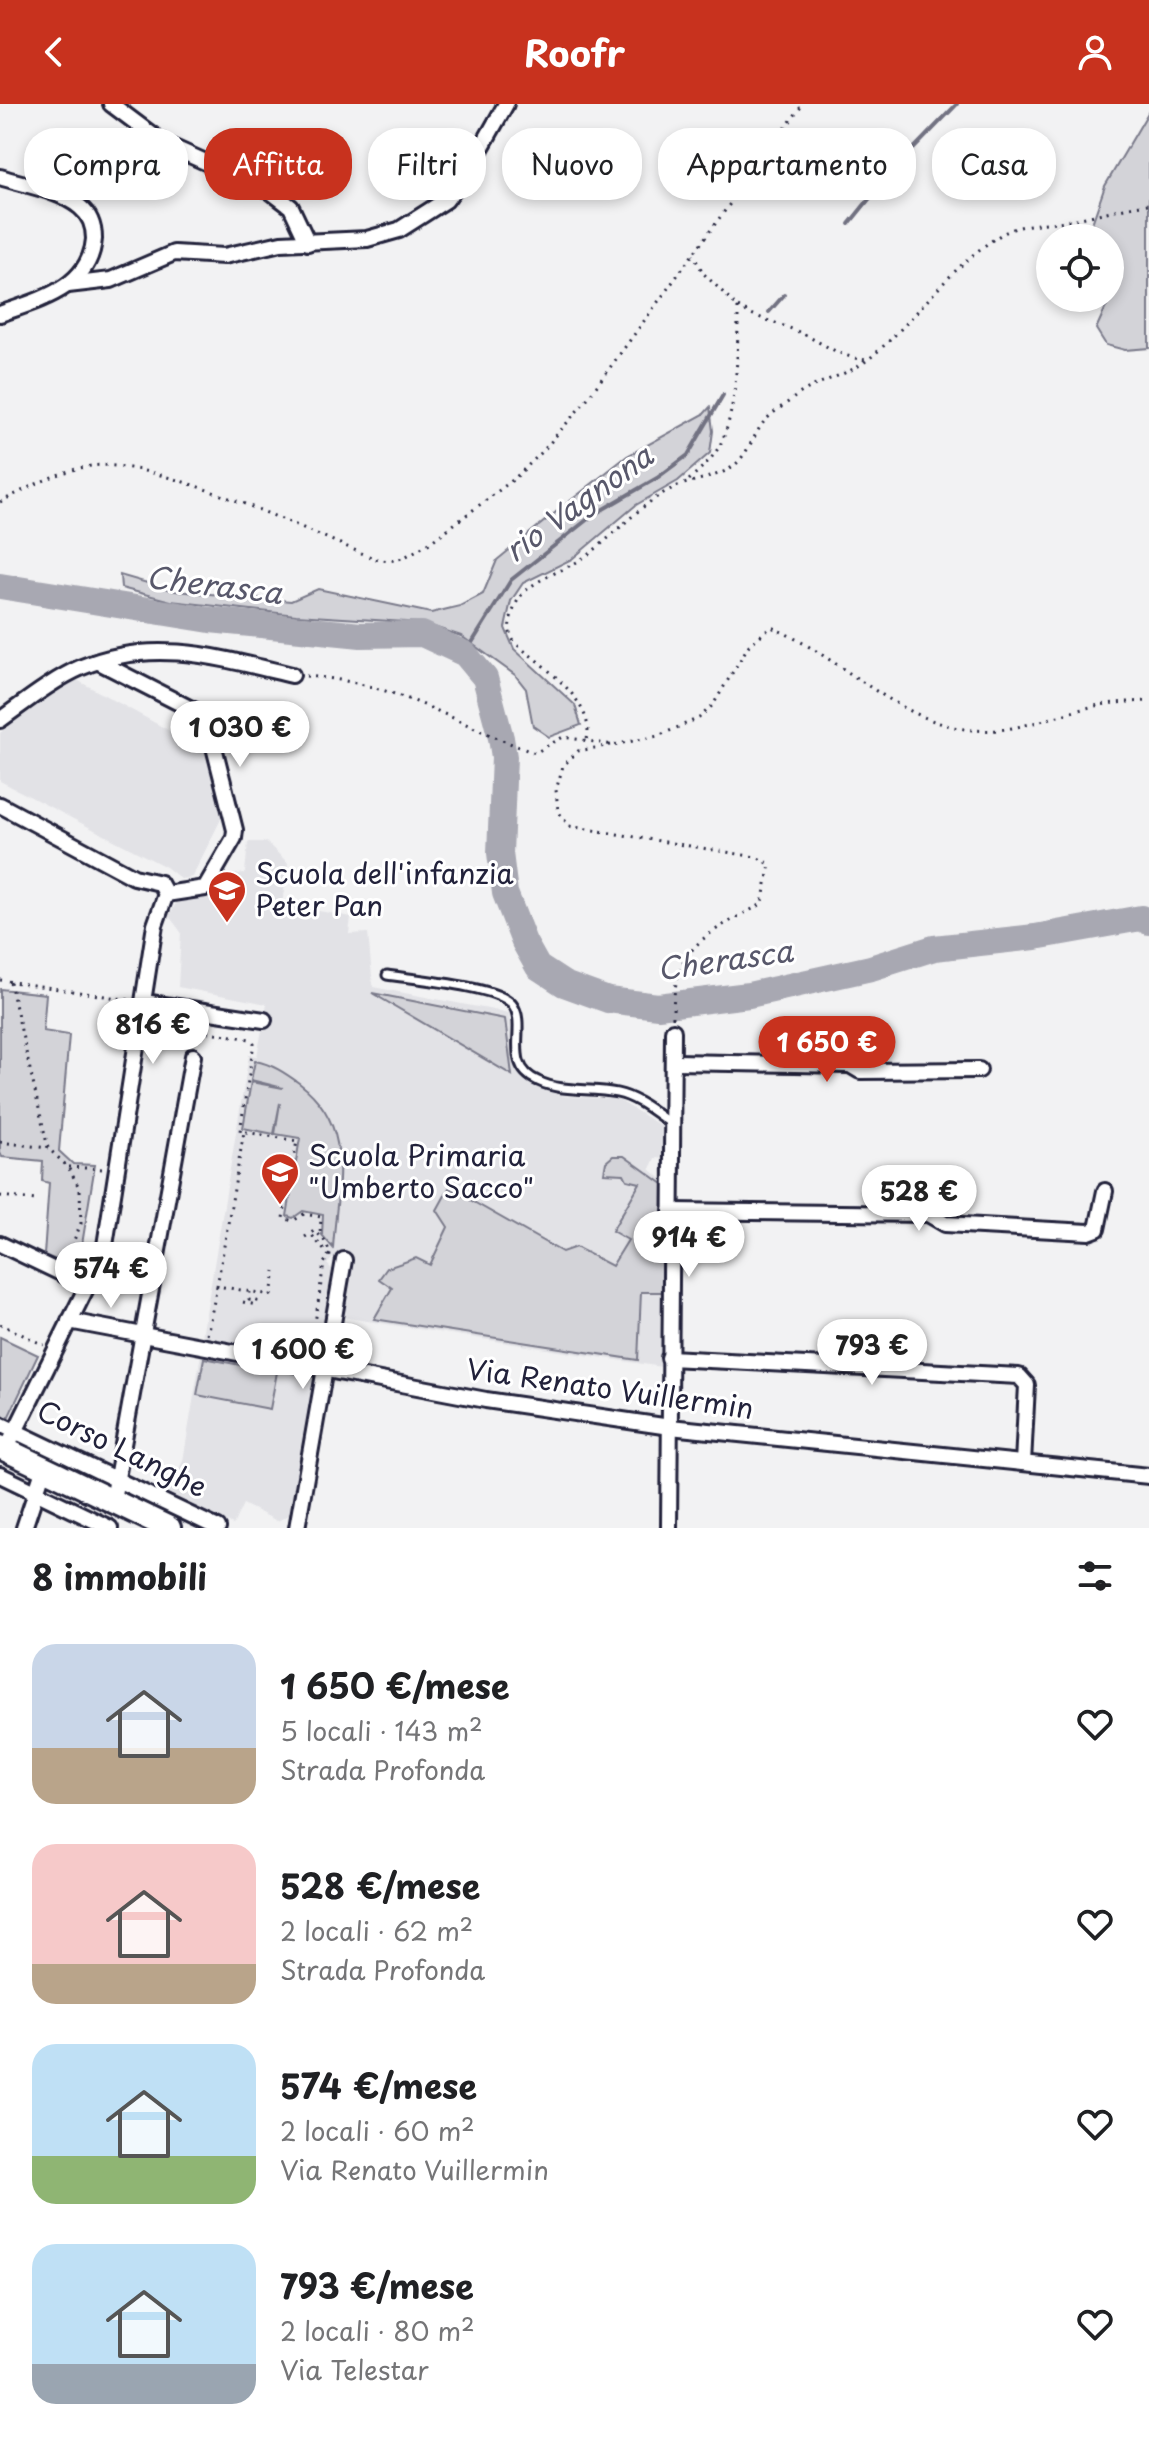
<!DOCTYPE html>
<html lang="it">
<head>
<meta charset="utf-8">
<style>
	:root { --surface:#fff; --page:#f6f6f6; --text:#202124; --muted:#757577; --accent:#c8321e }
	body { margin:0; font-family:"Playpen Sans",sans-serif; background:var(--page); color:var(--text); height:100vh; display:flex; flex-direction:column; font-size:30px; white-space:nowrap }
	* { box-sizing:border-box; margin:0 }
	p { font-size:26px; color:var(--muted) }
	.icon { flex:none; width:44px; height:44px; fill:none; stroke:currentColor; stroke-width:2; stroke-linecap:round; stroke-linejoin:round }
	.map { position:relative; height:1424px; overflow:hidden }
	.drawer { display:flex; flex-direction:column; background:var(--surface); flex:1 }
	.drawer>* { flex:none }
	.hud { position:absolute; left:24px; top:24px; width:1102px; height:72px; display:flex; gap:16px }
	.tools { position:absolute; left:1036px; top:120px; display:grid; gap:16px }
	.tools a { display:grid; place-items:center; width:88px; height:88px; border-radius:50%; background:var(--surface); box-shadow:0 4px 12px #0003; font-size:40px }
	.price { position:absolute; translate:-50% -68px; padding:0 18px; border-radius:28px; background:#fff; color:#222; font-size:26px; line-height:52px; filter:drop-shadow(0 2px 4px #0008) }
	.price::after { content:''; position:absolute; left:50%; top:48px; width:24px; height:18px; margin-left:-12px; background:inherit; clip-path:polygon(0 0,100% 0,50% 100%) }
	.price.active { background:var(--accent); color:#fff }
	ul { padding:0; list-style:none }
	li { display:flex; align-items:center; gap:24px; height:200px; padding:0 32px }
	li span { display:grid; place-items:center; flex:none; width:224px; height:160px; border-radius:24px; color:#555 }
	li>.icon { margin-inline-start:auto }
	span .icon { width:96px; height:96px; fill:#fffc; stroke-width:1 }
	li b { font-size:34px }
	h2 { display:flex; justify-content:space-between; align-items:center; height:96px; padding:0 32px; font-size:34px }
	.tag { padding:0 28px; border-radius:32px; background:var(--surface); box-shadow:0 4px 12px #0003; font-size:28px; line-height:72px }
	.tag.active { background:var(--accent); color:#fff }
	header { display:flex; justify-content:space-between; align-items:center; height:104px; padding:0 32px; background:var(--accent); color:#fff; font-size:36px; font-weight:700 }
	.map>svg:first-child { display:block }
	.built { fill:#e2e2e6 }
	.green { fill:#d3d3d8; stroke:#7a7a8a; stroke-width:2 }
	.lines { fill:none; stroke-linecap:round; stroke-linejoin:round }
	.stream { stroke:#727282; stroke-width:4 }
	.river { stroke:#a8a8b2; stroke-width:26 }
	.lane-casing { stroke:#22223b; stroke-width:13 }
	.street-casing { stroke:#22223b; stroke-width:20 }
	.primary-casing { stroke:#22223b; stroke-width:28 }
	.path { stroke:#22223b; stroke-width:3; stroke-dasharray:2 6; stroke-linecap:butt }
	.lane { stroke:#fff; stroke-width:7 }
	.street { stroke:#fff; stroke-width:14 }
	.primary { stroke:#fff; stroke-width:22 }
	.labels { text-anchor:middle; stroke-width:6; stroke-linejoin:round; paint-order:stroke }
	.poi-label { font-size:28px; fill:#22223b; stroke:#fff; text-anchor:start }
	.street-label { font-size:28px; fill:#22223b; stroke:#fff }
	.water-label { font-size:30px; font-style:italic; fill:#58586b; stroke:#fff }
</style>
</head>
<body>
<header><svg class="icon" aria-label="back" viewBox="0 0 24 24"><path d="M15 5l-7 7 7 7"/></svg>Roofr<svg class="icon" aria-label="person" viewBox="0 0 24 24"><circle cx="12" cy="8" r="4"/><path d="M4 21q1-7 8-7t8 7"/></svg></header>
<div class="map">
<svg width="1149" height="1424" viewBox="0 0 1149 1424">
	<rect width="100%" height="100%" fill="#f2f2f3"/>
	<filter id="ink" filterUnits="userSpaceOnUse"><feTurbulence type="fractalNoise" baseFrequency=".0125" numOctaves="2"/><feDisplacementMap in="SourceGraphic" scale="16" xChannelSelector="R" yChannelSelector="G"/><feConvolveMatrix kernelMatrix="1 2 1 2 8 2 1 2 1" color-interpolation-filters="sRGB"/></filter>
	<g filter="url(#ink)">
		<g class="built">
			<path d="M77 576 208 648 223 711 192 773 181 775 166 763 0 677V629L57 585Z"/>
			<path d="M248 738H266L288 759 282 800 351 813 349 830 368 829 373 883 509 909 514 958 521 971 533 980 563 992 617 995 661 1022 666 1030 665 1055 655 1054 650 1065 665 1078 662 1263 342 1213 351 1159 334 1153 327 1160 332 1165 318 1252 202 1233 249 951 257 952 267 900 178 883 181 828 169 812 176 799 219 783 220 773 245 769Z"/>
			<path d="M201 1250 318 1271 294 1409 277 1417 243 1400 233 1421 167 1388 183 1357Z"/>
		</g>
		<g class="green">
			<path d="M1149 7V244L1125 246 1106 241 1096 225 1110 194V134H1087L1105 82Z"/>
			<path d="M710 303 713 327 710 349 678 377 636 401 572 455 523 479 511 497 505 524 514 545 575 601 581 621 549 633 533 622 526 585 515 571 461 532 422 519 296 511 171 497 121 484 120 471 175 487 291 497 318 485 431 509 460 502 483 490 497 456 551 412 627 352 704 310Z"/>
			<path d="M0 885 46 890 43 927 69 931 59 1047 73 1060 95 1061 78 1165 44 1151 49 1079 42 1077 43 1057 2 1053 0 1049Z"/>
			<path d="M372 889 505 915 512 971Z"/>
			<path d="M255 957C272 960 285 969 299 979 356 1022 337 1081 333 1144L322 1131 323 1111 303 1107 293 1114 287 1112 300 1034 275 1030 280 999 274 1030 243 1024 251 978 283 984 251 976Z"/>
			<path d="M613 1052H624L663 1080 662 1188H641L638 1256 374 1215 392 1184 379 1175 387 1164 416 1154 430 1161 448 1123 437 1106 449 1084 562 1148 576 1143 612 1162 628 1136 612 1127 640 1079 627 1076 624 1070 604 1069 606 1058Z"/>
			<path d="M0 1233 38 1251 8 1314 0 1310Z"/>
			<path d="M204 1254 277 1268 270 1305 197 1291Z"/>
		</g>
		<g class="lines">
			<g class="stream">
				<path d="M849 120 891 68 957 0"/>
				<path d="M769 208 784 191"/>
				<path d="M465 550 511 476 593 411 657 374 688 351 723 291"/>
			</g>
			<path class="river" d="M0 482 210 516 361 531 422 530 465 550 485 574 501 634 504 653 500 749 505 789 524 838 538 863 564 880 608 896 658 902 749 891 871 864 934 844 1035 833 1141 814 1149 818"/>
			<g class="lane-casing">
				<path id="lane" d="M387 871C412 875 497 882 512 900 529 921 501 961 538 977 563 989 590 983 617 989 637 993 654 1008 670 1019"/>
			</g>
			<g class="street-casing">
				<g id="street">
					<path d="M111 0 163 39 270 87 291 103 308 139"/>
					<path d="M0 73C25 81 59 86 80 103 90 111 94 122 94 135 90 184 39 196 0 210"/>
					<path d="M68 181 111 176 174 149 224 152 281 139 367 135 399 126 446 96 471 62 506 0"/>
					<path d="M99 558 201 610 209 623 235 726 234 734 205 784 166 790"/>
					<path d="M0 616C25 598 54 575 82 563 153 533 221 554 292 571"/>
					<path d="M0 701 134 773 160 779 166 790 155 821 104 1148 6 1346"/>
					<path d="M144 898 264 916"/>
					<path d="M674 958 850 961 860 967 979 966"/>
					<path d="M671 1107 928 1110 945 1120 1089 1128 1097 1125 1105 1087"/>
					<path d="M0 1140 86 1181"/>
					<path d="M69 1217 486 1296 670 1323 1149 1372"/>
					<path d="M669 1254 1019 1272 1027 1281 1023 1359"/>
					<path d="M0 1320 218 1424"/>
					<path d="M0 1371 110 1424"/>
					<path d="M113 1396 193 952"/>
					<path d="M24 1424 44 1364"/>
					<path d="M297 1424 344 1156"/>
					<path d="M669 1424 673 927"/>
				</g>
			</g>
			<g class="primary-casing">
				<path id="primary" d="M0 1343 169 1424"/>
			</g>
			<g class="path">
				<path d="M738 203C759 216 781 219 803 230 826 241 840 253 866 256"/>
				<path d="M689 376C698 367 708 359 715 349 738 318 738 241 738 203L704 170 693 151"/>
				<path d="M0 398C30 383 58 367 91 362 154 353 311 429 376 455L389 457 403 454 428 440 514 375 542 348 584 299 803 0"/>
				<path d="M306 572C402 579 450 618 535 649L563 633 613 641 658 632 699 614 713 601 749 541 771 523C849 555 913 639 1006 625 1038 620 1069 607 1100 601 1116 598 1133 598 1149 597"/>
				<path d="M587 635C594 605 560 576 539 558 516 539 500 536 516 500 526 477 560 469 580 456 612 436 634 404 669 386 690 375 719 375 736 360 747 350 754 331 763 319 771 309 785 301 795 293 817 276 849 272 870 254 917 215 949 162 1002 130 1021 119 1045 120 1066 117 1094 112 1121 103 1149 100"/>
				<path d="M611 641 578 647 563 662 556 686 558 707 569 722 756 753 770 760 762 800C704 831 672 843 673 915"/>
				<path d="M0 876 131 896"/>
				<path d="M10 878 48 1044 68 1063 80 1085 81 1120 74 1136 73 1159"/>
				<path d="M152 918 250 935 254 939 240 1027 297 1037 283 1114 293 1117 304 1110 321 1113 320 1130"/>
				<path d="M0 1038 48 1044"/>
				<path d="M68 1063 104 1065"/>
				<path d="M0 1092 36 1096"/>
				<path d="M305 1133 314 1127C324 1133 329 1143 330 1153"/>
				<path d="M217 1182 244 1028"/>
				<path d="M243 1198 256 1201 257 1197 249 1196 250 1188"/>
				<path d="M0 1220 44 1241"/>
				<path d="M207 1231 217 1182 271 1191 275 1167"/>
				<path d="M272 1240 311 1246 324 1159 329 1152 311 1130"/>
			</g>
			<use href="#lane" class="lane"/>
			<use href="#street" class="street"/>
			<use href="#primary" class="primary"/>
		</g>
	</g>
	<defs>
		<g id="school-pin" transform="scale(2)"><path d="M0 17L-7.5 6A9.5 9.5 0 1 1 7.5 6Z" fill="#c8321e" stroke="#fff"/><path d="M0-5L7-2L0 1L-7-2ZM-4 1L0 2.5L4 1V4Q0 6-4 4Z" fill="#fff"/></g>
	</defs>
	<g fill-rule="evenodd">
		<use href="#school-pin" x="227" y="786"/>
		<use href="#school-pin" x="280" y="1068"/>
	</g>
	<g class="labels">
		<g class="poi-label">
			<text x="255" y="780">Scuola dell'infanzia<tspan x="255" dy="32">Peter Pan</tspan></text>
			<text x="308" y="1062">Scuola Primaria<tspan x="308" dy="32">"Umberto Sacco"</tspan></text>
		</g>
		<g class="street-label">
			<text transform="translate(610 1285) rotate(8)" y="10">Via Renato Vuillermin</text>
			<text transform="translate(122 1345) rotate(26)" y="10">Corso Langhe</text>
		</g>
		<g class="water-label">
			<text transform="translate(579 400) rotate(-36)" y="10">rio Vagnona</text>
			<text transform="translate(214 482) rotate(7)" y="10">Cherasca</text>
			<text transform="translate(725 857) rotate(-8)" y="10">Cherasca</text>
		</g>
	</g>
</svg>
<div class="tools">
<a><svg class="icon" aria-label="locate" viewBox="0 0 24 24"><circle cx="12" cy="12" r="6"/><path d="M12 2v4M12 18v4M2 12h4M18 12h4"/></svg></a>
</div>
<b class="price" style="left:240px;top:665px">1 030 €</b>
<b class="price" style="left:153px;top:962px">816 €</b>
<b class="price active" style="left:827px;top:980px">1 650 €</b>
<b class="price" style="left:919px;top:1129px">528 €</b>
<b class="price" style="left:689px;top:1175px">914 €</b>
<b class="price" style="left:111px;top:1206px">574 €</b>
<b class="price" style="left:872px;top:1283px">793 €</b>
<b class="price" style="left:303px;top:1287px">1 600 €</b>
<div class="hud">
<a class="tag">Compra</a>
<a class="tag active">Affitta</a>
<a class="tag">Filtri</a>
<a class="tag">Nuovo</a>
<a class="tag">Appartamento</a>
<a class="tag">Casa</a>
</div>
</div>
<section class="drawer">
<h2>8 immobili<svg class="icon" aria-label="filters" viewBox="0 0 24 24"><path d="M4 7h16M4 17h16"/><circle cx="9" cy="7" r="2"/><circle cx="15" cy="17" r="2"/></svg></h2>
<ul>
<li><span style="background:linear-gradient(#c9d6e8 65%,#b9a48a 0)"><svg class="icon" aria-label="home" viewBox="0 0 24 24"><path d="M3 11l9-7 9 7M6 9v11h12V9"/></svg></span><div><b>1 650 €/mese</b><p>5 locali · 143 m²</p><p>Strada Profonda</p></div><svg class="icon" aria-label="heart" viewBox="0 0 24 24"><path d="M12 20l-8-8c-3-5 5-10 8-4 3-6 11-1 8 4z"/></svg></li>
<li><span style="background:linear-gradient(#f6c9c9 75%,#b9a48a 0)"><svg class="icon" aria-label="home" viewBox="0 0 24 24"><path d="M3 11l9-7 9 7M6 9v11h12V9"/></svg></span><div><b>528 €/mese</b><p>2 locali · 62 m²</p><p>Strada Profonda</p></div><svg class="icon" aria-label="heart" viewBox="0 0 24 24"><path d="M12 20l-8-8c-3-5 5-10 8-4 3-6 11-1 8 4z"/></svg></li>
<li><span style="background:linear-gradient(#bfe0f5 70%,#8fb573 0)"><svg class="icon" aria-label="home" viewBox="0 0 24 24"><path d="M3 11l9-7 9 7M6 9v11h12V9"/></svg></span><div><b>574 €/mese</b><p>2 locali · 60 m²</p><p>Via Renato Vuillermin</p></div><svg class="icon" aria-label="heart" viewBox="0 0 24 24"><path d="M12 20l-8-8c-3-5 5-10 8-4 3-6 11-1 8 4z"/></svg></li>
<li><span style="background:linear-gradient(#bfe0f5 75%,#9aa5b1 0)"><svg class="icon" aria-label="home" viewBox="0 0 24 24"><path d="M3 11l9-7 9 7M6 9v11h12V9"/></svg></span><div><b>793 €/mese</b><p>2 locali · 80 m²</p><p>Via Telestar</p></div><svg class="icon" aria-label="heart" viewBox="0 0 24 24"><path d="M12 20l-8-8c-3-5 5-10 8-4 3-6 11-1 8 4z"/></svg></li>
</ul>
</section>
</body>
</html>
